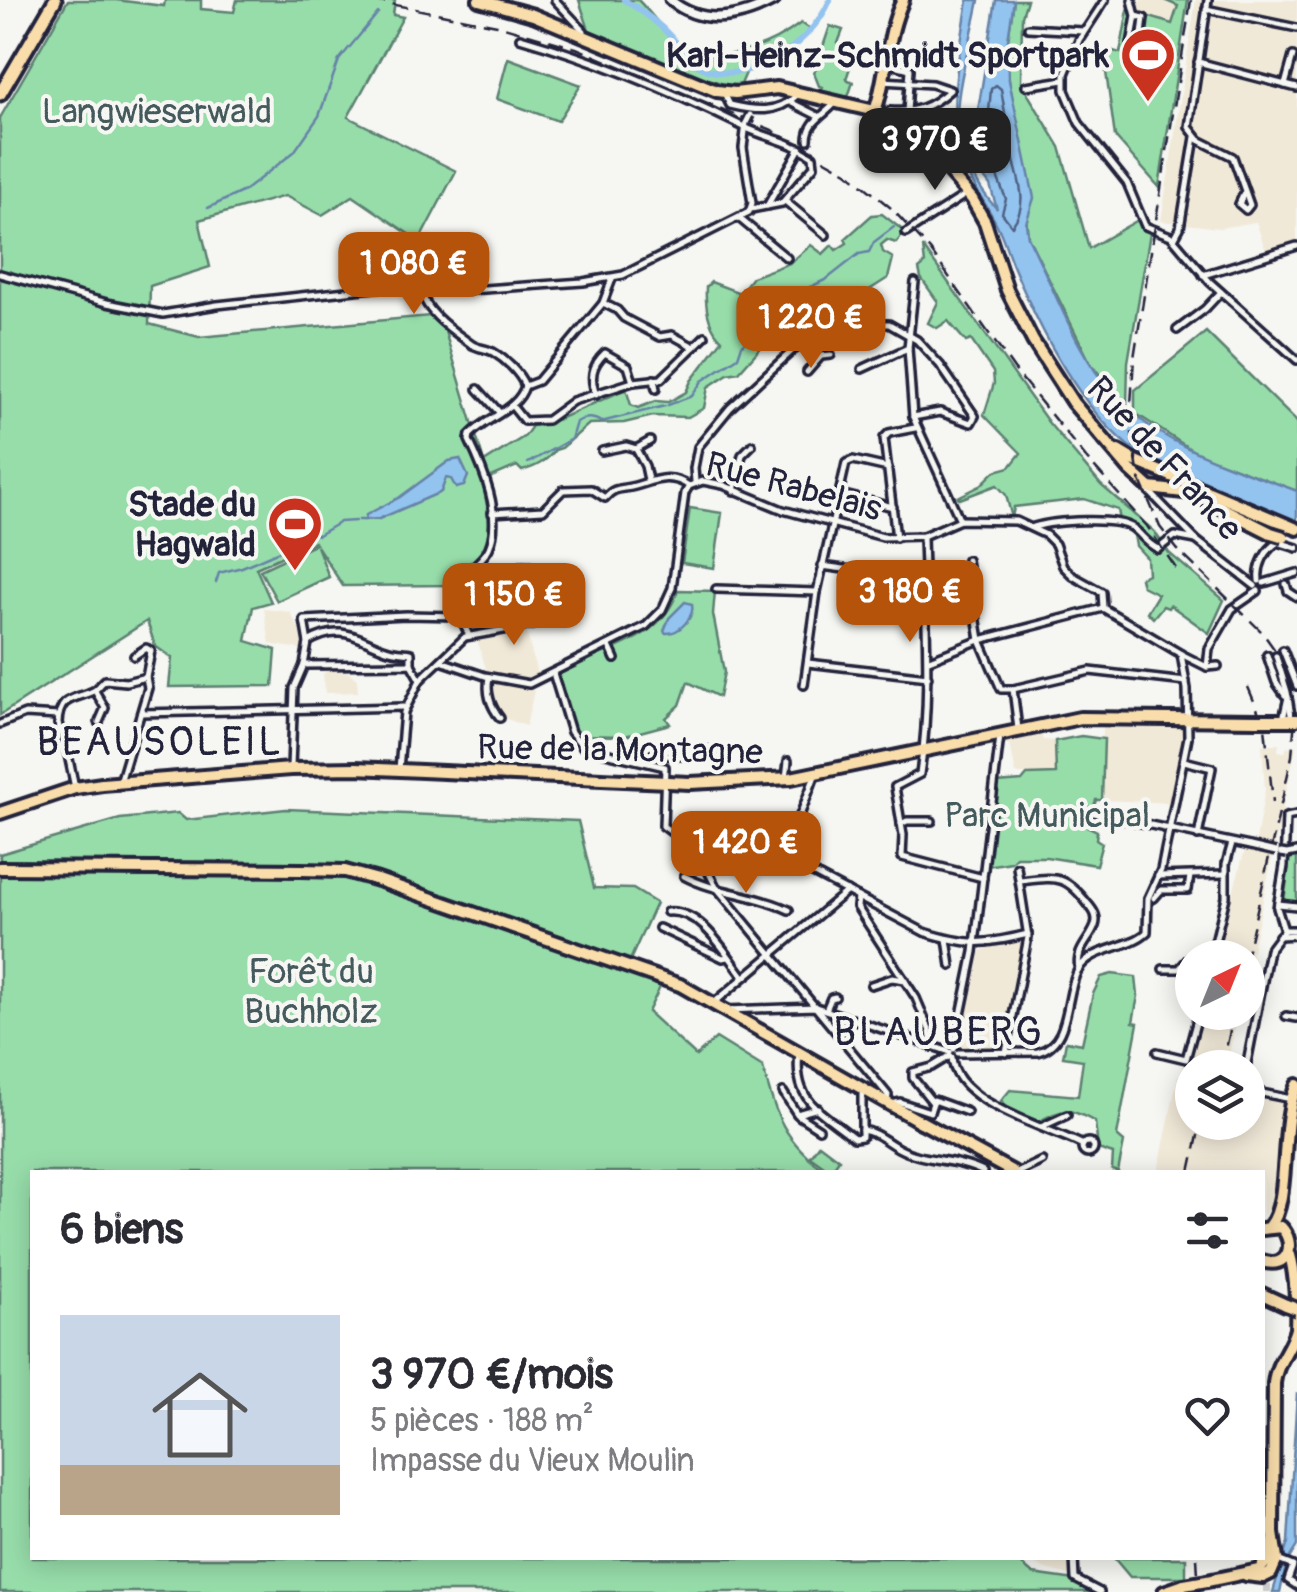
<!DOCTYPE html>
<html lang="fr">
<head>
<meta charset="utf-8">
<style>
	:root { --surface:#fff; --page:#f7f7f7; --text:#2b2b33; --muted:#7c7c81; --line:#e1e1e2; --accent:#b45309 }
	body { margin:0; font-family:Pangolin,sans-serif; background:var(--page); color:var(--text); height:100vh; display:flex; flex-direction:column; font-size:38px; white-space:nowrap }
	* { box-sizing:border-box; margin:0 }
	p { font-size:32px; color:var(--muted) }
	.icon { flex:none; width:55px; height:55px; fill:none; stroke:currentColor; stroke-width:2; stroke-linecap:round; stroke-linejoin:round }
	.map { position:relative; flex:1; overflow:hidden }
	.drawer { position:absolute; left:30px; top:1170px; width:1235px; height:390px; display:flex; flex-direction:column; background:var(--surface); border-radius:0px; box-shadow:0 5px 25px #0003 }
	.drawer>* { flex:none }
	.needle { width:65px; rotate:43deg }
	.buttons { position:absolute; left:1175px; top:940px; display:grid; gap:20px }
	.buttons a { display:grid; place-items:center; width:90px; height:90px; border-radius:50%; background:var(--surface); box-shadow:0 5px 25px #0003; font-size:50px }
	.price { position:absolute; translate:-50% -85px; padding:0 22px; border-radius:20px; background:var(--accent); color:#fff; font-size:32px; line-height:65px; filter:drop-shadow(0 2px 5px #0008) }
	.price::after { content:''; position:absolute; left:50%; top:60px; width:30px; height:22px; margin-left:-15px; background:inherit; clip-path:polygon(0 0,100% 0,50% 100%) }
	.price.current { background:#222; color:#fff }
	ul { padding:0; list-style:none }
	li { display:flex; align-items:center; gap:30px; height:250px; padding:0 30px }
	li+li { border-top:2px solid var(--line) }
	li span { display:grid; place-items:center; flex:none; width:280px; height:200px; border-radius:0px; color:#555 }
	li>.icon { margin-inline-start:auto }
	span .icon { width:120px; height:120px; fill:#fffc; stroke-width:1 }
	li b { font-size:42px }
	h2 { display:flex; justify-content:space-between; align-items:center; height:120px; padding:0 30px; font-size:42px }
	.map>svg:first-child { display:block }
	.built { fill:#f1e9d8 }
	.green { fill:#97ddaa; stroke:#5c8072; stroke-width:2.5 }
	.water { fill:#93c3ef; stroke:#6683a7; stroke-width:2.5 }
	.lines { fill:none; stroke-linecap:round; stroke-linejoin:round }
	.shore { stroke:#4f6283; stroke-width:2.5 }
	.stream { stroke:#6683a7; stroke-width:2.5 }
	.river { stroke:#93c3ef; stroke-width:6 }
	.tertiary-tunnel { stroke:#cccccd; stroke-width:8; stroke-dasharray:8 4; stroke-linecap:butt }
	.minor-casing { stroke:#22223b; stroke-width:12 }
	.tertiary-casing { stroke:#22223b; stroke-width:15 }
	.primary-casing { stroke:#22223b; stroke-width:18 }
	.trunk-casing { stroke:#22223b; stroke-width:19 }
	.minor { stroke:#f6f6f2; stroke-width:5 }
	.tertiary { stroke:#f6f6f2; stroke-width:8 }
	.primary { stroke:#f9ddab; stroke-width:10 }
	.trunk { stroke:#f9ddab; stroke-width:11 }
	.rail { stroke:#22223b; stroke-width:2.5; stroke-dasharray:15 8; stroke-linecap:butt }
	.minor-bridge-casing { stroke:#22223b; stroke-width:12; stroke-linecap:butt }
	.primary-bridge-casing { stroke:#22223b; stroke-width:18; stroke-linecap:butt }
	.minor-bridge { stroke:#f6f6f2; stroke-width:5 }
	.primary-bridge { stroke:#f9ddab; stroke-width:10 }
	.labels { text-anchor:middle; stroke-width:8; stroke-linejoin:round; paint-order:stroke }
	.poi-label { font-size:35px; font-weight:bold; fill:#22223b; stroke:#f6f6f2; text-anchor:end }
	.park-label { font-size:35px; fill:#455a5c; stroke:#f6f6f2 }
	.street-label { font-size:35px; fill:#22223b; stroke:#f6f6f2 }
	.quarter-label { font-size:40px; letter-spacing:2.5px; fill:#22223b; stroke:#f6f6f2 }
</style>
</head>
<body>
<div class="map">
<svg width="1297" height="1592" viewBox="0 0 1297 1592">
	<rect width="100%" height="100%" fill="#f6f6f2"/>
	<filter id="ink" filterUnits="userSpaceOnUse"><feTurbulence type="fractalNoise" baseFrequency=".01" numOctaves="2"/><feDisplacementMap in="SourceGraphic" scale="20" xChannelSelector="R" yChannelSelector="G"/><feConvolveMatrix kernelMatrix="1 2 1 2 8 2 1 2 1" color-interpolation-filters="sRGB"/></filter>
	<g filter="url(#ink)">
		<g class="built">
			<path d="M1141 0H1164L1178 5 1173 24 1137 12Z"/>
			<path d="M1196 0H1297V246L1267 254 1256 222 1219 228 1161 221Z"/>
			<path d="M264 609 290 612 305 640V650L270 644Z"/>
			<path d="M527 634 538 678 517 680 487 672 477 640Z"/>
			<path d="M327 670 348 672 357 679 358 692 325 693 323 674Z"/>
			<path d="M495 682 534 691 526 726 504 718 494 707Z"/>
			<path d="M1103 719 1186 722 1187 737 1174 803 1102 800Z"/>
			<path d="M1039 729 1043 740 1055 741 1056 774H1016L1010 744H1004L1003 736Z"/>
			<path d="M1279 744 1278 751 1285 752 1287 747 1296 746 1248 970V958H1214L1245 850H1251L1256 840 1265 790 1262 745Z"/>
			<path d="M1025 938 1004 1043 996 1048 963 1050 958 1044 976 959 982 950Z"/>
			<path d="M1200 1013H1237L1227 1067 1192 1068V1122H1248V1088L1288 1098 1273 1203 1263 1216 1262 1172H1158L1178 1076 1181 1075Z"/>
			<path d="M1018 1558H1073L1077 1577 1046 1569Z"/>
		</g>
		<g class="green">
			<path d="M68 0H116L164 6 165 0H201V9L234 12 237 0H395L393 15 403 17 348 117 456 171 419 241 353 196 322 215 285 196 199 220 210 267 150 286 149 324 199 337 430 316 444 328 484 462 525 436 532 426 559 419 626 389 631 405 638 408 656 401 668 402 686 392 691 381 722 340C707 326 705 306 706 287L711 282 740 293 752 277 790 263 811 245 823 254 832 245 836 250 847 243 845 239 872 215 882 214 905 232 896 243 887 240 881 245 883 252 893 258 888 278 855 299 838 290 814 309 778 328 739 372 728 374 708 387 704 408 688 417 653 416 624 423 589 424 562 448 555 450C546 462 535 467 522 471L517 466 482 481C495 539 492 545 451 585L343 586 317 546 329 577 277 601 260 570 316 544 314 542 256 568 271 602 253 607 246 641 276 650 273 686 169 687 172 658 155 646 147 621 0 715V118Z"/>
			<path d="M579 0H638C652 14 666 35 683 45 720 68 771 46 801 23L812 30 778 57 748 68 739 89 654 61 589 30Z"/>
			<path d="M1014 0H1027L1022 16 1021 83 1060 147 1089 248 1138 220 1150 233 1128 362 1127 407 1091 364 1028 237 1019 137 1009 80 1007 46Z"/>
			<path d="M1164 0H1188L1159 187 1115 137 1106 72 1110 50 1120 53 1128 10 1172 24 1178 6Z"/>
			<path d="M830 26 843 30 838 43 856 50 846 79 853 82 847 100 820 95 823 87 819 86 814 73Z"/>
			<path d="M508 58 581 85 558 121 497 99Z"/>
			<path d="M923 247 1048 422 1101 485 1154 531 1169 553 1224 600 1209 633 1170 605 1168 608 1163 606 1153 618 1147 612 1158 594 1142 586 1140 578 1148 574 1147 558 1136 546 1132 524 1120 520 1118 510 1084 499 1014 507 1012 518 1006 495 997 485 960 499 958 497 980 486 995 471 1010 467 1021 453 984 415 994 383 993 372 971 340 966 342 948 321 937 328 928 323 938 302 921 278 919 269 925 264Z"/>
			<path d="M1206 332 1297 422V491L1198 454 1135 413V390Z"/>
			<path d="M690 508 722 513 714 568 682 563Z"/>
			<path d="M678 590 715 591 713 614 724 672 719 697 688 682 680 705 666 718 670 724 625 736 575 735 558 675C600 648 660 645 678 590Z"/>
			<path d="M1081 736 1104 739 1102 800H1096L1087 826 1097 831 1096 839 1102 843 1096 865 1046 857H1016L1011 862 987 866 997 783 1022 781 1027 775 1056 774 1055 741Z"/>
			<path d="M286 809 578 821 594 888 633 889 656 903 626 969 662 983 648 1012 696 1056 716 1038 763 1067C775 1116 785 1142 827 1172H32V1558H1014L1033 1574 1068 1579 1092 1592H0V854L120 819 178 813 186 820Z"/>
			<path d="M1297 854V905L1284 902 1290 855Z"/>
			<path d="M1112 974 1136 977 1138 996 1133 1022 1138 1023 1117 1136 1124 1142 1118 1172 1112 1170 1113 1154 1098 1149 1095 1122C1068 1107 1064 1108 1038 1122L1007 1107 1001 1101 1010 1090 1078 1096 1083 1060 1063 1057 1066 1041 1082 1044 1093 994 1101 977Z"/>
			<path d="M819 1144 839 1159 831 1171 810 1156Z"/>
			<path d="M1114 1558H1186V1577H1130Z"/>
		</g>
		<g class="water">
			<path d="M968 0H979C973 33 957 84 957 116 957 148 976 187 997 209L990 185 978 169 983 162 989 168 995 141 990 137 983 141V146H978V110L996 0H1014L1007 46 1009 80 1034 198 1026 223 1028 237C1055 289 1074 350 1113 394 1160 447 1234 467 1297 491V521C1249 503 1176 481 1135 451 1081 411 1040 330 1014 268 1008 254 1004 239 997 225 982 195 960 171 956 136 950 90 961 46 968 0Z"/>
			<path d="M460 459 468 476 464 486 456 488 451 479 446 478 441 492 379 519 365 520 366 515 400 497 449 461Z"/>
			<path d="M685 602 692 604C695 617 679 634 666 633L664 631 669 618Z"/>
			<path d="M1297 1393V1546L1287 1562 1280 1592H1273L1288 1542Z"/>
		</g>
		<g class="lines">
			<g class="shore">
				<path d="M996 85 1001 89 1007 125 1002 131 988 123 991 89Z"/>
				<path d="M1007 154 1013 157C1019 182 1029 204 1012 226L1002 213 1006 199 997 176Z"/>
			</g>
			<g class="stream">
				<path d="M208 208 244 191 294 152 319 116 339 60 378 13"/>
				<path d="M668 405 692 396 702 381 738 357 742 345 774 312 791 306 804 290 827 279 859 254 869 252 874 242 894 227"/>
				<path d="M528 463 571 439 576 422C585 418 592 416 601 422L665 406"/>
				<path d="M359 520H365"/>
				<path d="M216 582 219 573 242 567 293 545 294 536 303 535 305 531 318 535 340 522 355 521"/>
			</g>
			<path class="river" d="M624 0C641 10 659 23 672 38 679 46 684 56 692 62 740 95 811 46 830 0"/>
			<path class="tertiary-tunnel" d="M1267 1592V1585"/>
			<g class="minor-casing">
				<g id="minor">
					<path d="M555 0 584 31 583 35"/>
					<path d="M1105 0 1079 40 1065 74V90L1079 123 1127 183 1145 226 1171 236 1210 282 1297 360"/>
					<path d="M1132 0 1136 16 1130 50 1140 52 1144 18 1136 16"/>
					<path d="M1208 0 1189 127 1199 140 1233 157 1250 205 1246 210 1239 204 1245 191"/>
					<path d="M1206 9 1297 28"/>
					<path d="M1028 28 1083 31"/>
					<path d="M520 38C596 60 671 91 742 126 766 138 791 141 813 156L814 166 782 203 751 209"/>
					<path d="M1198 62 1297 88"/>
					<path d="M887 63 910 69 907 112 916 132 929 135"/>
					<path d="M882 81 932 84 950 90C931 107 916 113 890 111"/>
					<path d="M1285 85 1293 56"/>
					<path d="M1026 86 1064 80"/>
					<path d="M725 95 730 105C755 111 777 114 796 96"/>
					<path d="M790 102 818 116"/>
					<path d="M808 140C808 121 824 116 834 104"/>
					<path d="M924 149 936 124 949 119"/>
					<path d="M785 201 826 235"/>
					<path d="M767 206 800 148"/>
					<path d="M740 219 787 258"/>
					<path d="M906 233 965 195"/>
					<path d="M1174 239 1180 228 1195 137"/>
					<path d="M0 274 107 303 163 314 217 305 383 287 470 290 583 282 623 275 749 212 752 203 743 148 746 123"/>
					<path d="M1203 275 1297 246"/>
					<path d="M915 282 908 348 913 417 960 520"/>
					<path d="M421 286C421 310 453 331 471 344 478 349 486 348 493 352 505 359 520 373 525 386 518 410 487 417 470 435L469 440C483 469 503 515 489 548 486 555 479 561 474 566 444 598 455 601 469 636"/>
					<path d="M603 303 617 310 624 318 660 337 672 335 694 347"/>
					<path d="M847 317 853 303"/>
					<path d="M1177 330 1205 309 1221 292"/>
					<path d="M801 344 821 356 831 355"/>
					<path d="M862 369 908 348"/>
					<path d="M807 372 821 356"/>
					<path d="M654 379 656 389"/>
					<path d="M525 386 538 381 603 303 612 279"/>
					<path d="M478 389 499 412"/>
					<path d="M596 395C590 378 591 366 605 353L628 366 633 382"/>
					<path d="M512 406 524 421 547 420 573 401 633 382 661 379 705 336"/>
					<path d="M602 451 626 446 636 449"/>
					<path d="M648 480 645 466 636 449 650 441"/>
					<path d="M695 482 694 468 698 447 730 408 792 351 843 318 866 324H889L917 340 940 365 975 416 971 423 940 412 913 417"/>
					<path d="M1146 488 1196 540 1255 586"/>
					<path d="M734 491 742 455 752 445"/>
					<path d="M840 494 893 507"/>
					<path d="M492 513 543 510 563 490 591 489 605 498C615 486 621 490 635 486 653 481 670 472 689 486L703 481 723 485 783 510 883 537 923 536 960 520 1016 521 1046 535 1055 544 1063 566 1073 576 1102 592 1103 608"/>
					<path d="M1034 527C1053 521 1116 516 1133 528 1142 535 1147 544 1158 549L1175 536 1196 540"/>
					<path d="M923 536C925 616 932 695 920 774L895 787 903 835 902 857 983 878"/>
					<path d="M896 538 884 438 889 433 915 428"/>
					<path d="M1278 542 1297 548"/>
					<path d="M967 560 980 640 1001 689H1013L1018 729"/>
					<path d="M822 566 895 576"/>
					<path d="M1259 581C1257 566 1265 550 1278 542"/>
					<path d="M1264 583 1297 573"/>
					<path d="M1286 584 1288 591 1297 597"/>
					<path d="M716 589 817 592"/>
					<path d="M860 618 925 615"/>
					<path d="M308 642C341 623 356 638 386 649 394 652 403 652 411 653V664"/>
					<path d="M609 646 615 659"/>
					<path d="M1283 650 1297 686"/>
					<path d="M1181 654 1207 667 1218 666"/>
					<path d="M1267 655 1276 682 1285 695"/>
					<path d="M1276 656 1287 692 1292 720"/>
					<path d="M929 660 980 640 1103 608 1181 654 1187 689 1188 737 1161 870 1148 898 1147 932C1129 949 1091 947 1078 970 1064 996 1072 1043 1038 1052L958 1053"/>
					<path d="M441 661 485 676 529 684 646 626 662 610 672 588 685 493 689 486"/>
					<path d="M808 663 928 677"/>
					<path d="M304 665 411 664 420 680"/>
					<path d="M1207 667 1209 649 1232 609 1258 591"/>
					<path d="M553 673 571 732 584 748 665 767 663 826 682 840 747 845 784 858 924 932C969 946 983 945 1028 934"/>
					<path d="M489 677C486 693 490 706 500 718"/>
					<path d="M804 685 817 592 846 463 853 460 888 468"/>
					<path d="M1013 689 1090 671 1186 682"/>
					<path d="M95 691 105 708 99 722"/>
					<path d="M141 713 405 707"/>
					<path d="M1283 719 1288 697"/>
					<path d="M0 724 25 714 58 716"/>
					<path d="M659 755 715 757 717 750"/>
					<path d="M637 760 667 750H717"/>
					<path d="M1184 761 1212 768 1198 836"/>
					<path d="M291 767 294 688 304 665 308 643 304 620 406 615 459 616"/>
					<path d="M399 769 404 712 420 680 465 637 532 625C539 607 539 585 533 567L523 565 519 574 535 620"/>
					<path d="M786 778 788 761"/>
					<path d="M121 779 148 688 146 677 151 651 146 648 134 656"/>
					<path d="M75 788 65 740 58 724C59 695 75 700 93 691 98 689 101 683 105 680L126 682 146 677"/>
					<path d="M1089 812 1250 846"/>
					<path d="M901 824 907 821H932"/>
					<path d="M703 842V861L716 887 888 1095 887 1103"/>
					<path d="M1287 854 1297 852"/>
					<path d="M784 858 816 773"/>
					<path d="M684 876C715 893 756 894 789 910"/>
					<path d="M1158 876 1225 874"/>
					<path d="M1020 881C1057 877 1065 874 1088 904 1094 911 1098 917 1095 926 1089 942 1075 950 1079 969"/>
					<path d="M858 897 857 907 916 998 930 1031 932 1047"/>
					<path d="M1154 898 1161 890H1188L1190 876"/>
					<path d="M1278 904 1297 906"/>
					<path d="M667 912C702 909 725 953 744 977"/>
					<path d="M659 928 723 958 728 957"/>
					<path d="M1284 930 1277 908 1284 866 1286 817 1297 815"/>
					<path d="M1284 930H1297"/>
					<path d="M1279 936 1297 935"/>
					<path d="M947 939 951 966"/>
					<path d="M1211 958 1226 897V864L1232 843"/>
					<path d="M1163 969H1179L1189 958H1200"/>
					<path d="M871 985 892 978 905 980"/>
					<path d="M715 1002 847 891"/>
					<path d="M726 1010 816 1007 950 1052"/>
					<path d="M826 1010 831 998 835 997"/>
					<path d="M1286 1016 1297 1018"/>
					<path d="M954 1049 974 952 1000 736"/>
					<path d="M1157 1052 1186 1059 1199 1012"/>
					<path d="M799 1053C793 1102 820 1110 854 1138L862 1137V1130"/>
					<path d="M1006 1053 1028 937 1017 867"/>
					<path d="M952 1057C953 1103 1048 1127 1083 1145"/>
					<path d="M1246 1068 1269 950 1284 930"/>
					<path d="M862 1088V1130C877 1132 885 1141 898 1148 924 1162 956 1158 983 1172"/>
					<path d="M1248 1090 1291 1099"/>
					<path d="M783 1092 797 1114 818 1108"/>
					<path d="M934 1100 967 1112"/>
					<path d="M892 1104 900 1102 930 1112 933 1103 913 1078V1072L932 1067 950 1056"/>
					<path d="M799 1116 819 1129"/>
					<path d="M1041 1127 1067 1115"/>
					<circle cx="1088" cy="1148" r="6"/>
					<path d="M1019 1172 1042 1161"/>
					<path d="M1071 1558H1074L1075 1579 1100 1592"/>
					<path d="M1278 1560 1293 1566 1288 1580 1297 1586"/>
				</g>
			</g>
			<g class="tertiary-casing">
				<path id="tertiary" d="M670 0C703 27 740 19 775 0"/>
			</g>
			<g class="primary-casing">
				<g id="primary">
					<path d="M479 0 533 15 717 91 735 93 777 88 875 111"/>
					<path d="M875 111 882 118 891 134 938 159 972 199 985 222 1007 290 1033 341 1073 403 1130 470 1150 488 1192 493 1271 533"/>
					<path d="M875 111C887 78 886 35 903 0"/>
					<path d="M1118 451 1133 460 1297 529"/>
					<path d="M1270 720H1293"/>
					<path d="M0 813 75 788 102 784 291 769 356 768 690 783 791 778 1080 718 1257 720"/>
					<path d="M0 868 301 870 345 871 378 880 680 985 921 1122"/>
					<path d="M916 1119 1013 1172"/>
					<path d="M1270 1226C1291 1202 1279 1122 1297 1085"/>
					<path d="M1262 1229 1281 1227C1297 1244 1288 1270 1262 1261"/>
					<path d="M1262 1294 1286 1305"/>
					<path d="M1246 1575 1263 1577 1271 1573 1277 1559 1273 1533 1274 1383C1276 1362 1291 1349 1296 1329 1297 1308 1296 1276 1290 1255"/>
					<path d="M1207 1581 1259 1570 1268 1559 1271 1544"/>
					<path d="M1164 1592 1184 1585"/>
				</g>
			</g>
			<g class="trunk-casing">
				<path id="trunk" d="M0 94 55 0"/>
			</g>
			<use href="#minor" class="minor"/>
			<use href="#tertiary" class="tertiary"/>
			<use href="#primary" class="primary"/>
			<use href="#trunk" class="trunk"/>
			<g class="rail">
				<path d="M370 0 497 25 576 48 772 130 847 172 891 208 930 250 1014 369 1086 458 1147 526 1177 570"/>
				<path d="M1191 0 1134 358 1130 420 1139 478 1160 527 1177 549 1262 632 1280 657 1291 685 1295 717 1292 756 1246 958"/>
				<path d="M1248 687 1265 727 1273 802"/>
				<path d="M1222 1068 1234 1012"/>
				<path d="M1190 1172 1201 1122"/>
				<path d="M1197 1558 1199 1592"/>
			</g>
			<g class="minor-bridge-casing">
				<g id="minor-bridge">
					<path d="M746 123 750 115"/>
					<path d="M1250 846 1276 852"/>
					<path d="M1281 853 1287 854"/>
				</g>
			</g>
			<g class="primary-bridge-casing">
				<g id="primary-bridge">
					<path d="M1271 533 1284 537"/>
					<path d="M1257 720H1270"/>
					<path d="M1293 720H1297"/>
					<path d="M1286 1305 1297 1309"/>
					<path d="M1184 1585 1207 1581"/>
				</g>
			</g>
			<use href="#minor-bridge" class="minor-bridge"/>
			<use href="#primary-bridge" class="primary-bridge"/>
		</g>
	</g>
	<defs>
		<g id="stadium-pin" transform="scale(2.875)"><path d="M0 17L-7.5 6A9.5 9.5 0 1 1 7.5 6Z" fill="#c8321e" stroke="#f6f6f2"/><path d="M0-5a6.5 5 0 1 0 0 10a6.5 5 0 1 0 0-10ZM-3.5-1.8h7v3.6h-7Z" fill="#fff"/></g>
	</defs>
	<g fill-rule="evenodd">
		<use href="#stadium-pin" x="1148" y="55"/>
		<use href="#stadium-pin" x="295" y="524"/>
	</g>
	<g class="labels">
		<g class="poi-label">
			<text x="1109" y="67">Karl-Heinz-Schmidt Sportpark</text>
			<text x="256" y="516">Stade du<tspan x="256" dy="40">Hagwald</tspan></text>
		</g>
		<g class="park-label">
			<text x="157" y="123">Langwieserwald</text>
			<text x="1047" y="827">Parc Municipal</text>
			<text x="311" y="983">Forêt du<tspan x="311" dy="40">Buchholz</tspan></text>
		</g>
		<g class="street-label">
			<text transform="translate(1165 458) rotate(47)" y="12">Rue de France</text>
			<text transform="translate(794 486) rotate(15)" y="12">Rue Rabelais</text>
			<text transform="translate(620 749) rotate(1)" y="12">Rue de la Montagne</text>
		</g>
		<g class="quarter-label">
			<text x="160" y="755">BEAUSOLEIL</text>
			<text x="939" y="1045">BLAUBERG</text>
		</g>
	</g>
</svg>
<div class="buttons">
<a><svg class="needle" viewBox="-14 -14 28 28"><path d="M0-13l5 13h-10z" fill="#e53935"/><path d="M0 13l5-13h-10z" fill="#7c7c81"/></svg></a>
<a><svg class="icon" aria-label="layers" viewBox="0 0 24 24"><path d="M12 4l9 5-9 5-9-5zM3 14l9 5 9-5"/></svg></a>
</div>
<b class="price current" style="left:935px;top:193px">3 970 €</b>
<b class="price" style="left:414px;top:317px">1 080 €</b>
<b class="price" style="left:811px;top:371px">1 220 €</b>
<b class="price" style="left:910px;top:645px">3 180 €</b>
<b class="price" style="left:514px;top:648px">1 150 €</b>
<b class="price" style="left:746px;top:896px">1 420 €</b>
<section class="drawer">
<h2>6 biens<svg class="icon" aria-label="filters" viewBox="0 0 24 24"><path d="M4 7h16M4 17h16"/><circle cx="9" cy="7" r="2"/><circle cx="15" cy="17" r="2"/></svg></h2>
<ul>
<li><span style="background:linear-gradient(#c9d6e8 75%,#b9a48a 0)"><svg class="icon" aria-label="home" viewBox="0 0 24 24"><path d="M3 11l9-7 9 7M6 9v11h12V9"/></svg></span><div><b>3 970 €/mois</b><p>5 pièces · 188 m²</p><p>Impasse du Vieux Moulin</p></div><svg class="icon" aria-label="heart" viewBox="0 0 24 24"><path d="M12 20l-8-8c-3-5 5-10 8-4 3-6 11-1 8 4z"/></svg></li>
</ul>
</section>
</div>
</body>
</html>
